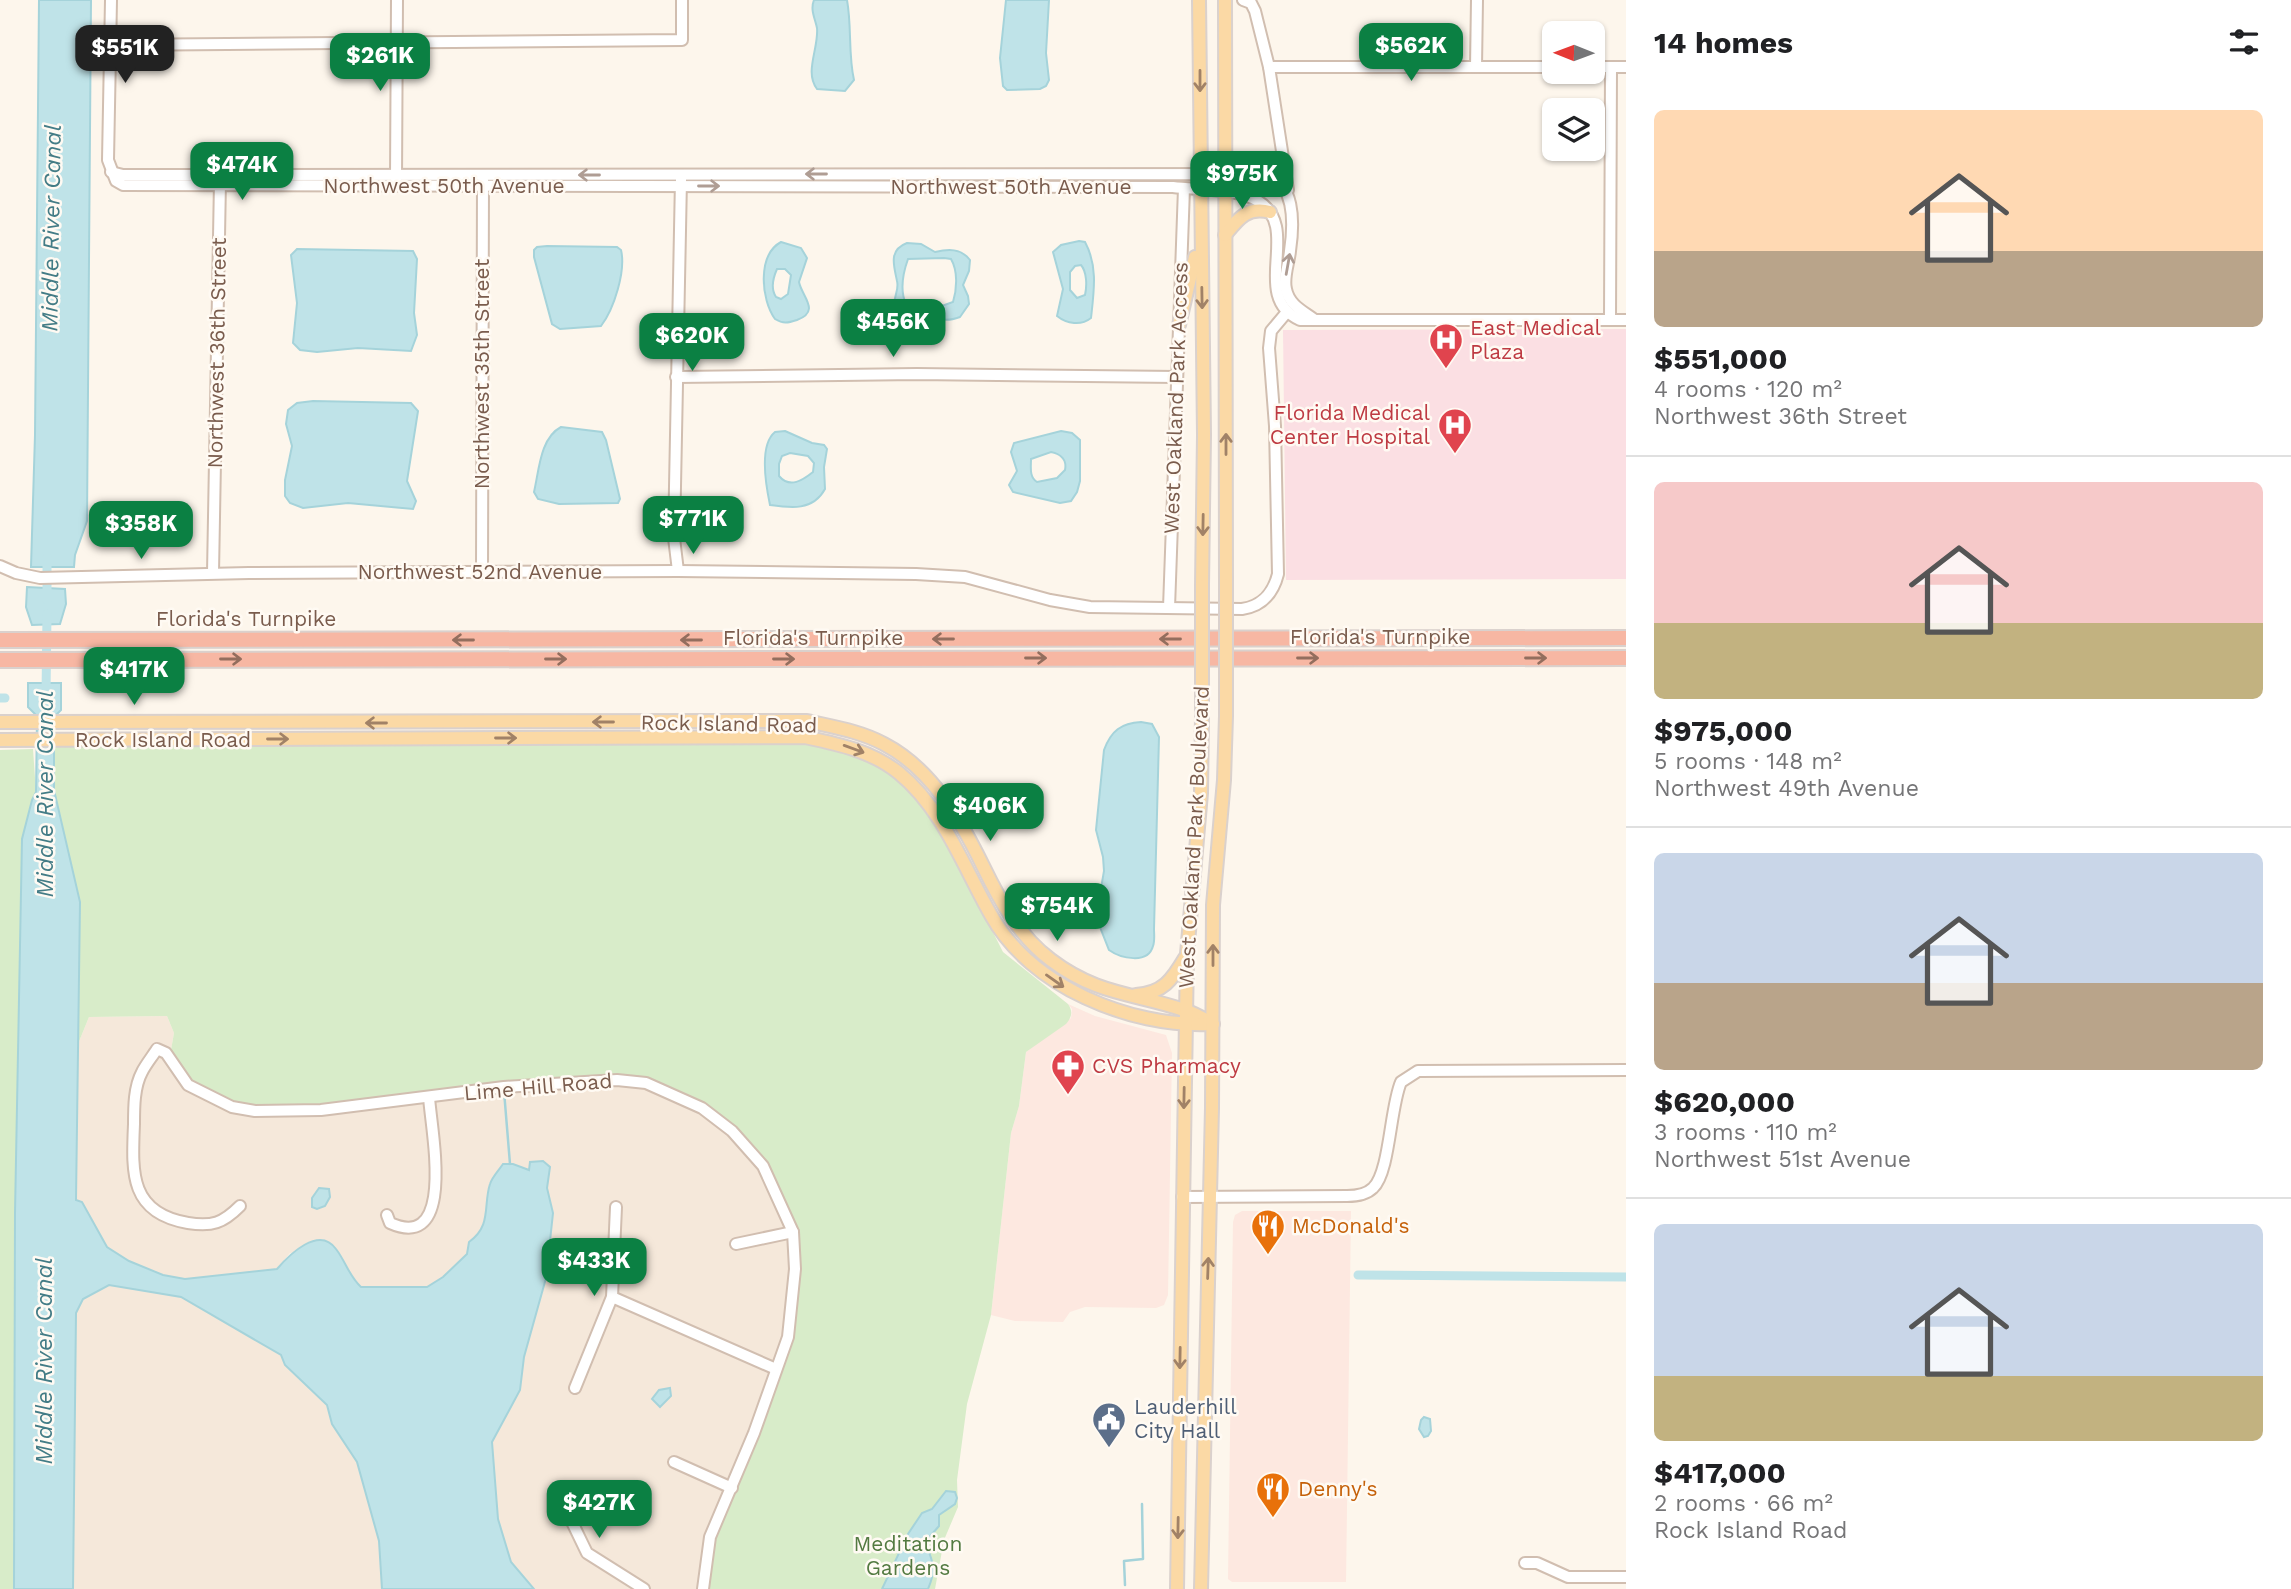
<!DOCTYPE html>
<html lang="en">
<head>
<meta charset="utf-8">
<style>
	:root { --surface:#fff; --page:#f6f6f6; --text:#202124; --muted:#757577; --line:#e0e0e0; --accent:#0b8043 }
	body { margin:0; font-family:"Work Sans",sans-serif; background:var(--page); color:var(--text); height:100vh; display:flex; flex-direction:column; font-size:26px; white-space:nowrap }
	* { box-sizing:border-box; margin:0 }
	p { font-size:23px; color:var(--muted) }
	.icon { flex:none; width:38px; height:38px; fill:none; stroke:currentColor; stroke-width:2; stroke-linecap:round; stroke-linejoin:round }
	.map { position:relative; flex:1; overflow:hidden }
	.drawer { display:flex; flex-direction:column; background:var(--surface); width:665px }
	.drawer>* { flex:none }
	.needle { width:46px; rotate:271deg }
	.controls { position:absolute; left:1542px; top:21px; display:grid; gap:14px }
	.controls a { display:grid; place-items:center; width:63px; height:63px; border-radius:10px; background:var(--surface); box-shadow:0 2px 5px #0004; font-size:35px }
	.price { position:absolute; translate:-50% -60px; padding:0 16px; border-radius:14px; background:var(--accent); color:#fff; font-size:23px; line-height:46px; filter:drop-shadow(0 2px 4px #0008) }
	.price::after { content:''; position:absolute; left:50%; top:42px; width:21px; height:16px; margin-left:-10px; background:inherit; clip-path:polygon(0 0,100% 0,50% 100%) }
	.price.current { background:#222; color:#fff }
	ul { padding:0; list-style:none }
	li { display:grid; align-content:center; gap:14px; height:371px; padding:0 28px }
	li+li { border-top:2px solid var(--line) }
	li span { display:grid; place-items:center; height:217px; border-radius:10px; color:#555 }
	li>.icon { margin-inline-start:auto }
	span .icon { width:126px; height:126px; fill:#fffc; stroke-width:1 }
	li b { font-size:30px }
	h2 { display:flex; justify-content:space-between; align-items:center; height:84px; padding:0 28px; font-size:30px }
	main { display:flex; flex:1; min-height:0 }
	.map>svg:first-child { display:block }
	.residential { fill:#f5e8da }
	.commercial { fill:#fde8e0 }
	.medical { fill:#fbdfe3 }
	.green { fill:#d8ecc9 }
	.water { fill:#bfe3e8; stroke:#a5d3da; stroke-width:2; fill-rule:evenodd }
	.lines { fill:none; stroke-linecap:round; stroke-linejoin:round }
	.stream { stroke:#a5d3da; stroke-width:2.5 }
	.canal { stroke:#bfe3e8; stroke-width:9 }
	.minor-casing { stroke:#d1beb0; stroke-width:14 }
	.major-casing { stroke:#dad1cd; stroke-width:16 }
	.highway-casing { stroke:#dad1cd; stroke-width:18 }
	.minor { stroke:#fff; stroke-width:10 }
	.major { stroke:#fbd9a5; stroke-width:12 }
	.highway { stroke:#f7b7a3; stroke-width:14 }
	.major-bridge-casing { stroke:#dad1cd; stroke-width:16; stroke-linecap:butt }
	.major-bridge { stroke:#fbd9a5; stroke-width:12 }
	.oneway { stroke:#a18267 }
	.oneway2 { stroke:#af9d94 }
	.oneway3 { stroke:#936e5e }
	.labels { text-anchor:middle; stroke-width:5; stroke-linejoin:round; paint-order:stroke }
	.street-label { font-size:21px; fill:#7a5c4d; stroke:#fffaf3 }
	.health-label { font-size:21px; fill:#be3a42; stroke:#fffaf3; text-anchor:start }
	.food-label { font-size:21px; fill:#c56008; stroke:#fffaf3; text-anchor:start }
	.service-label { font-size:21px; fill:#4e5e75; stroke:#fffaf3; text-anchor:start }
	.park-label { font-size:21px; fill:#537a41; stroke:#fffaf3 }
	.water-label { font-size:23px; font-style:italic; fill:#437c86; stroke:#fffaf3 }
</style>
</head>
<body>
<main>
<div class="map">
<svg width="1626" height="1589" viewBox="0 0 1626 1589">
	<rect width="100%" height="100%" fill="#fdf6ec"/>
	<g class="residential">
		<path d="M167 1016 174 1033 171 1050 504 1087 646 1083 702 1108 763 1166 793 1232 788 1337 703 1589H534L511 1562 498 1519 492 1441 520 1390 524 1357 546 1278 553 1213 547 1188 550 1167 529 1170 513 1164 490 1183 488 1212 477 1237 469 1242 467 1254 443 1277 427 1287H361L351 1277 335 1247 290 1253 277 1269 185 1279 163 1275 129 1261 107 1247 76 1200 78 1044 89 1017Z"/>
		<path d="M109 1285 181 1297 281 1355 285 1365 327 1405 332 1424 357 1462 379 1541 382 1589H73L76 1313 83 1299Z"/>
	</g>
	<g class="commercial">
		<path d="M1068 1004 1095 1016 1166 1035 1172 1053 1168 1295 1164 1305 1156 1308 1085 1307 1070 1312 1063 1322 1015 1321 991 1315 1011 1133 1019 1106 1026 1052 1071 1018 1072 1009Z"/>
		<path d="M1242 1211H1351L1346 1582H1232L1228 1579 1233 1222 1235 1215Z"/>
	</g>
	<path class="medical" d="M1626 329V579L1286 580 1283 330Z"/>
	<g class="green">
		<path d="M803 741 871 757 915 794 953 853 1003 952 1068 1004C1073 1011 1072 1017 1066 1024L1026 1052 1019 1106 1011 1133 991 1315 967 1404 957 1480 958 1507 944 1540 935 1589H703L710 1537 788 1337 793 1232 763 1166 702 1108 646 1083 617 1080 255 1111 188 1085 171 1050 174 1033 167 1016 89 1017 78 1044 80 902 54 790V743Z"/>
		<path d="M33 749 36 792 32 800 22 839 15 1213 14 1589H0V750Z"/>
	</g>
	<g class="water">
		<path d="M39 0H91L87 521 75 555 74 567H31L35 435Z"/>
		<path d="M814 0H847C852 27 848 54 854 80L845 91 817 89C804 72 819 48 817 28 815 18 810 10 814 0Z"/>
		<path d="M1006 0H1049L1046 53 1049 80 1046 86 1040 89 1007 90 1003 86 1000 58Z"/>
		<path d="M1079 241 1085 242C1098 266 1094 291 1091 318 1081 326 1067 324 1057 316L1063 289 1053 252 1061 245ZM1081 265C1087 272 1087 286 1085 295L1077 298 1070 290V272L1075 266Z"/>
		<path d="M781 242 801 248 807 258 799 282C802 297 821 311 797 320 788 323 783 324 775 319 761 300 757 255 781 242ZM777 269H785L791 275 788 294 781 299 776 297C770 288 773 278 777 269Z"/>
		<path d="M907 243 921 244 935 252C948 249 961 248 970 260L969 271 963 285 968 296 969 304 960 317C940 324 942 316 926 315 915 314 907 318 897 313 890 299 900 292 897 281 894 266 888 250 907 243ZM944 258 951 259C958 271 957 289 953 302L939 307 906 304C900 291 903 273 908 259Z"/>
		<path d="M547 246 617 247 621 250C626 271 614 309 601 326L560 329 552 324 534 257V250L537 247Z"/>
		<path d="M297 249 413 251 417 259 414 313 417 335 411 351 358 348 317 352 300 350 293 343 297 303 291 255Z"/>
		<path d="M313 401 411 403 418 411 407 481 416 501 413 509 348 503 303 508 290 503 285 496V480L292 446 286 424 288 410 297 403Z"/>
		<path d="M561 427 602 432 606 440 620 499 618 503 559 504 538 499 534 492C539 471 540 438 561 427Z"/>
		<path d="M785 431 812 443 824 445 827 449 824 467 825 489C813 511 791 508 770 505 766 486 759 445 775 432ZM790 453 808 456 814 463 813 472C803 480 790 489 779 476V464L782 456Z"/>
		<path d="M1061 431 1072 433 1080 440V481L1077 492 1071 501 1060 503 1013 492 1009 485 1017 471 1011 452 1014 443ZM1051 452C1061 454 1067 460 1065 470L1057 478 1037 482C1029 477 1031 467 1031 459Z"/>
		<path d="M27 587 65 589 66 604 60 624 32 625 26 607Z"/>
		<path d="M28 683H61V710L54 717V790L80 902 76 1200 82 1202 107 1247 129 1261 163 1275 185 1279 277 1269C289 1255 319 1225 336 1249 346 1262 349 1276 361 1287H427L443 1277 467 1254 469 1242C492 1226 483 1205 490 1184 492 1177 499 1170 503 1164H513L529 1170 530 1162 543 1161 550 1167 547 1188 553 1213 546 1278 524 1357 520 1390 492 1442 498 1519 511 1562 534 1589H382L379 1541 357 1462 332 1424 327 1405 285 1365 281 1355 181 1297 109 1285 83 1299 76 1313 73 1589H14L15 1213 22 839 32 800 36 792 37 716 28 707Z"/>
		<path d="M1141 722 1152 724 1159 737 1154 929C1154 934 1155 941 1153 946 1148 965 1120 958 1109 950L1096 917 1104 871 1103 857 1096 830 1104 750C1111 731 1121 723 1141 722Z"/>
		<path d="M319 1188 329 1189 330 1197 325 1206 317 1209 312 1207V1198Z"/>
		<path d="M670 1388 671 1396 660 1407 652 1399 659 1390Z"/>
		<path d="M1424 1417 1430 1419 1431 1431 1428 1436 1424 1437 1419 1429 1421 1420Z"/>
		<path d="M946 1491 955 1492 957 1498 955 1504 939 1515V1526L925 1542C933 1562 937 1568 928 1589H882L908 1534 922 1513 932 1509Z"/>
	</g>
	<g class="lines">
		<g class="stream">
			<path d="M504 1091 510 1164"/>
			<path d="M1125 1585 1124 1561 1143 1559 1142 1504"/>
		</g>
		<g class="canal">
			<path d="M47 600V558"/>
			<path d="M46 695 47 614"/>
			<path d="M0 698H5"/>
			<path d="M1358 1275 1626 1277"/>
		</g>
		<g class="minor-casing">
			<g id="minor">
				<path d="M111 0 108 160 116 181 123 185 1173 187C1197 190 1237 188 1258 201 1303 228 1248 296 1300 320H1626"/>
				<path d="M1243 0 1251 3 1255 11 1269 67 1288 190"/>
				<path d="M110 45 682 40V0"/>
				<path d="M1269 67H1554"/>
				<path d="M1476 67 1477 0"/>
				<path d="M1592 67H1626"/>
				<path d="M111 172 123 175 1262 174C1296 179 1294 224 1290 251 1289 263 1283 277 1286 289 1289 305 1303 311 1315 320"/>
				<path d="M396 179 397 0"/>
				<path d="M1610 320 1611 67"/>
				<path d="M676 377 917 374 1177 377"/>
				<path d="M0 566 16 573 40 578 249 573 678 571 916 574 965 577 1050 600 1090 607 1242 609C1262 606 1273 594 1278 574L1275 426 1269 348 1271 331 1287 312"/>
				<path d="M678 571 674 538 681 179"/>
				<path d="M213 573 220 181"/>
				<path d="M482 573 483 180"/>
				<path d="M1169 608 1184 188"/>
				<path d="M1182 1197 1347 1196C1355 1196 1366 1195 1373 1188 1390 1172 1390 1107 1401 1082L1418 1071 1626 1070"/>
				<path d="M240 1206C223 1223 212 1227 188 1223 129 1213 132 1172 134 1124 134 1107 134 1087 142 1072 146 1064 152 1057 157 1049L166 1053 188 1085 232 1107 255 1111 321 1110 504 1087 617 1080 646 1083 702 1108 732 1131 763 1166 793 1232 795 1269 788 1337 754 1433 710 1537 703 1589"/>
				<path d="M387 1215 390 1223C457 1253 431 1130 429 1097"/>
				<path d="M736 1244 793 1232"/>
				<path d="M612 1297 776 1369"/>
				<path d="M575 1388 612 1297 616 1207"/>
				<path d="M674 1462 732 1488"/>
				<path d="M558 1493 587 1553 644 1589"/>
				<path d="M1525 1563H1537L1568 1577H1626"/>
			</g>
		</g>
		<g class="major-casing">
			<g id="major">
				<path d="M1199 0 1204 435 1202 586"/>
				<path d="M1225 0 1226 585"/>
				<path d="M1225 235C1238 219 1247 206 1270 212"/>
				<path d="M1179 325 1195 257"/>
				<path d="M0 722 807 721C833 727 860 731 884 744 932 769 960 819 983 866 1000 901 1019 936 1051 960 1097 995 1134 993 1184 1010 1194 1013 1204 1019 1213 1024"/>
				<path d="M0 740 805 737C838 744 872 751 899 773 943 809 963 866 991 915 1031 987 1130 1027 1209 1024"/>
				<path d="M1136 995C1163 993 1172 980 1185 958"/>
				<path d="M1177 1589 1187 954 1201 793 1202 716"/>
				<path d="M1201 1589 1212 1108 1213 905 1224 780 1226 716"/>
			</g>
		</g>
		<g class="highway-casing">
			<g id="highway">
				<path d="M0 640 1626 638"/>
				<path d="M0 660 1626 658"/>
			</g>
		</g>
		<use href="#minor" class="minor"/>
		<use href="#major" class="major"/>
		<use href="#highway" class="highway"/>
		<g class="major-bridge-casing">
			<g id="major-bridge">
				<path d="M1226 585V716"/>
				<path d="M1202 586V716"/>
			</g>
		</g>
		<use href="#major-bridge" class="major-bridge"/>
	</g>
	<defs><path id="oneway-shaft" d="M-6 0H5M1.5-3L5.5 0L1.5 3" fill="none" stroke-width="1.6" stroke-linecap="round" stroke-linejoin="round" transform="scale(1.75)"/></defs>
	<g class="oneway">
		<use href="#oneway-shaft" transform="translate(1200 81) rotate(90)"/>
		<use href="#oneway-shaft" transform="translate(1202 298) rotate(89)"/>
		<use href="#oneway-shaft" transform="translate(1226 444) rotate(-90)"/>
		<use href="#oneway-shaft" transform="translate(1203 525) rotate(91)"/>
		<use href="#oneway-shaft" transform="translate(603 722) rotate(180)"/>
		<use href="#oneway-shaft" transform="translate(376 723) rotate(180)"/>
		<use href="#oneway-shaft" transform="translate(506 738)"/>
		<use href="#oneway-shaft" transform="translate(278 739)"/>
		<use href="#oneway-shaft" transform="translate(854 749) rotate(20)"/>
		<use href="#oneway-shaft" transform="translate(1213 955) rotate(-90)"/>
		<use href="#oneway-shaft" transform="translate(1055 981) rotate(35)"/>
		<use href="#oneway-shaft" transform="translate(1184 1098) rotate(91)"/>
		<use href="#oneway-shaft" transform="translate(1208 1268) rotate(-88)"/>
		<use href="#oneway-shaft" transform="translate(1180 1358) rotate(91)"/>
		<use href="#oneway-shaft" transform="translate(1178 1528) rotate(91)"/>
	</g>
	<g class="oneway2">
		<use href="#oneway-shaft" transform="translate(816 174) rotate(180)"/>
		<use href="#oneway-shaft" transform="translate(589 175) rotate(-180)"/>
		<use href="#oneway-shaft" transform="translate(709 186)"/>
		<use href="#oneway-shaft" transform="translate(1288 264) rotate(-80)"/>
	</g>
	<g class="oneway3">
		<use href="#oneway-shaft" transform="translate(943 639) rotate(180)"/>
		<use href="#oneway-shaft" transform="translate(1170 639) rotate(180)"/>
		<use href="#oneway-shaft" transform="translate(463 640) rotate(180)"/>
		<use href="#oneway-shaft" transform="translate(691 640) rotate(180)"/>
		<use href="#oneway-shaft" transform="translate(1036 658)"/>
		<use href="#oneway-shaft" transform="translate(1308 658)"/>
		<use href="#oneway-shaft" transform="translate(1536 658)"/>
		<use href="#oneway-shaft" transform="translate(231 659)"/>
		<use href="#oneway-shaft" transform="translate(556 659)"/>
		<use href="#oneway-shaft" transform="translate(784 659)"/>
	</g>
	<defs>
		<g id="hospital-pin" transform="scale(1.75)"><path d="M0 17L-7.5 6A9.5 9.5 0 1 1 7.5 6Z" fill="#e0444e" stroke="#fffaf3"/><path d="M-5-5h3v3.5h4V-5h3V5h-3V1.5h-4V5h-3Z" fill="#fff"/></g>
		<g id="pharmacy-pin" transform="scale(1.75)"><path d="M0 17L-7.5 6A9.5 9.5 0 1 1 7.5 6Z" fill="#e0444e" stroke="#fffaf3"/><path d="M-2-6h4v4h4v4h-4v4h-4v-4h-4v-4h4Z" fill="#fff"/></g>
		<g id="restaurant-pin" transform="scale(1.75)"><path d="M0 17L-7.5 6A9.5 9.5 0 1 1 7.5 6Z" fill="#e8710a" stroke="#fffaf3"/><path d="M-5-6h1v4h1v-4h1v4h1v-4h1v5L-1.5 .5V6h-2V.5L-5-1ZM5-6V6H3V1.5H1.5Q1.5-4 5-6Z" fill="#fff"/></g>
		<g id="civic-pin" transform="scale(1.75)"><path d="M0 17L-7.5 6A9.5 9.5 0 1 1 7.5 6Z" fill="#5c6f8a" stroke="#fffaf3"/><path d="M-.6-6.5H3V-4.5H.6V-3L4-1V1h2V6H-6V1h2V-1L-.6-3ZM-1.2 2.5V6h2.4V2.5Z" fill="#fff"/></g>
	</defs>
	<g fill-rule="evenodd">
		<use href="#hospital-pin" x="1446" y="340"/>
		<use href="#hospital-pin" x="1455" y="425"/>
		<use href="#pharmacy-pin" x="1068" y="1066"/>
		<use href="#restaurant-pin" x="1268" y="1226"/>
		<use href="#civic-pin" x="1109" y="1419"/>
		<use href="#restaurant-pin" x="1273" y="1489"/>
	</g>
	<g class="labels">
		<g class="street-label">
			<text x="444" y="193">Northwest 50th Avenue</text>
			<text x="1011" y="194">Northwest 50th Avenue</text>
			<text transform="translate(217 353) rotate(-89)" y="7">Northwest 36th Street</text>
			<text transform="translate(482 374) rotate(-90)" y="7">Northwest 35th Street</text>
			<text transform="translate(1176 398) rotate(-88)" y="7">West Oakland Park Access</text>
			<text x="480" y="579">Northwest 52nd Avenue</text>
			<text x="246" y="626">Florida's Turnpike</text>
			<text x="1380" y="644">Florida's Turnpike</text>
			<text x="813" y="645">Florida's Turnpike</text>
			<text transform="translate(729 724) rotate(1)" y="7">Rock Island Road</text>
			<text x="163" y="747">Rock Island Road</text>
			<text transform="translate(1194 837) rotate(-87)" y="7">West Oakland Park Boulevard</text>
			<text transform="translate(538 1087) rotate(-5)" y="7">Lime Hill Road</text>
		</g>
		<g class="health-label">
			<text x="1470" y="335">East Medical<tspan x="1470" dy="24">Plaza</tspan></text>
			<text x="1430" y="420" text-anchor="end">Florida Medical<tspan x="1430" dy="24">Center Hospital</tspan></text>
			<text x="1092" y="1073">CVS Pharmacy</text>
		</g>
		<g class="food-label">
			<text x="1292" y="1233">McDonald's</text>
			<text x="1298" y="1496">Denny's</text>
		</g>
		<g class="service-label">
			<text x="1134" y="1414">Lauderhill<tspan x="1134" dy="24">City Hall</tspan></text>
		</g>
		<g class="park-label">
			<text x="908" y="1551">Meditation<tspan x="908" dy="24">Gardens</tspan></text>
		</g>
		<g class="water-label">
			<text transform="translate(51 228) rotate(-89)" y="8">Middle River Canal</text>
			<text transform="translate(45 794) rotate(-90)" y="8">Middle River Canal</text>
			<text transform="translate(44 1361) rotate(-90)" y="8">Middle River Canal</text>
		</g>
	</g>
</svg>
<div class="controls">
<a><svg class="needle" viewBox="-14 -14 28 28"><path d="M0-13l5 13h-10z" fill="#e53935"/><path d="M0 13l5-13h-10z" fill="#757577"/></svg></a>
<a><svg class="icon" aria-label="layers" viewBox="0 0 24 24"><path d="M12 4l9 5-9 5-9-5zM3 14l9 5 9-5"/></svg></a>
</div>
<b class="price" style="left:1411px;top:83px">$562K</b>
<b class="price current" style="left:125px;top:85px">$551K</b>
<b class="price" style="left:380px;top:93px">$261K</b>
<b class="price" style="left:242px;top:202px">$474K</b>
<b class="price" style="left:1242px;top:211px">$975K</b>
<b class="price" style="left:893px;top:359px">$456K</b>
<b class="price" style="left:692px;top:373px">$620K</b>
<b class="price" style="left:693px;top:556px">$771K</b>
<b class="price" style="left:141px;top:561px">$358K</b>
<b class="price" style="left:134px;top:707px">$417K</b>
<b class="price" style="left:990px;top:843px">$406K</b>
<b class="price" style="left:1057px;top:943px">$754K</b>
<b class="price" style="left:594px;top:1298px">$433K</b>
<b class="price" style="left:599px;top:1540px">$427K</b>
</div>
<section class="drawer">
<h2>14 homes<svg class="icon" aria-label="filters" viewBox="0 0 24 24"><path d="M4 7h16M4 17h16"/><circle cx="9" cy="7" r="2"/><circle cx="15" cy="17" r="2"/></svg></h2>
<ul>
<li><span style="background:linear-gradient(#ffd9b3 65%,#b9a48a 0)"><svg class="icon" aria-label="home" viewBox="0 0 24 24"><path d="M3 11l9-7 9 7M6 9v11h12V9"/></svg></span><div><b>$551,000</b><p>4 rooms · 120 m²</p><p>Northwest 36th Street</p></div></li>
<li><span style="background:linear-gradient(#f6c9c9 65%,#c2b280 0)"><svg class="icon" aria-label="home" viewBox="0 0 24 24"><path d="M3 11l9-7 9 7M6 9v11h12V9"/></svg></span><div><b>$975,000</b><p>5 rooms · 148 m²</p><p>Northwest 49th Avenue</p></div></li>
<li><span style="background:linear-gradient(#c9d6e8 60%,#b9a48a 0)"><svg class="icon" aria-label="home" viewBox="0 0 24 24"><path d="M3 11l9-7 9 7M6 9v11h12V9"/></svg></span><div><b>$620,000</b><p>3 rooms · 110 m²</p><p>Northwest 51st Avenue</p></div></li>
<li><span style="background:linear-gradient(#c9d6e8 70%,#c2b280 0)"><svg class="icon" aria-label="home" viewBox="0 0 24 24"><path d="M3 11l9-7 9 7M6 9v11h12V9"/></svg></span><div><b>$417,000</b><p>2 rooms · 66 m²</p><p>Rock Island Road</p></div></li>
</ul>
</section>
</main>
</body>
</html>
